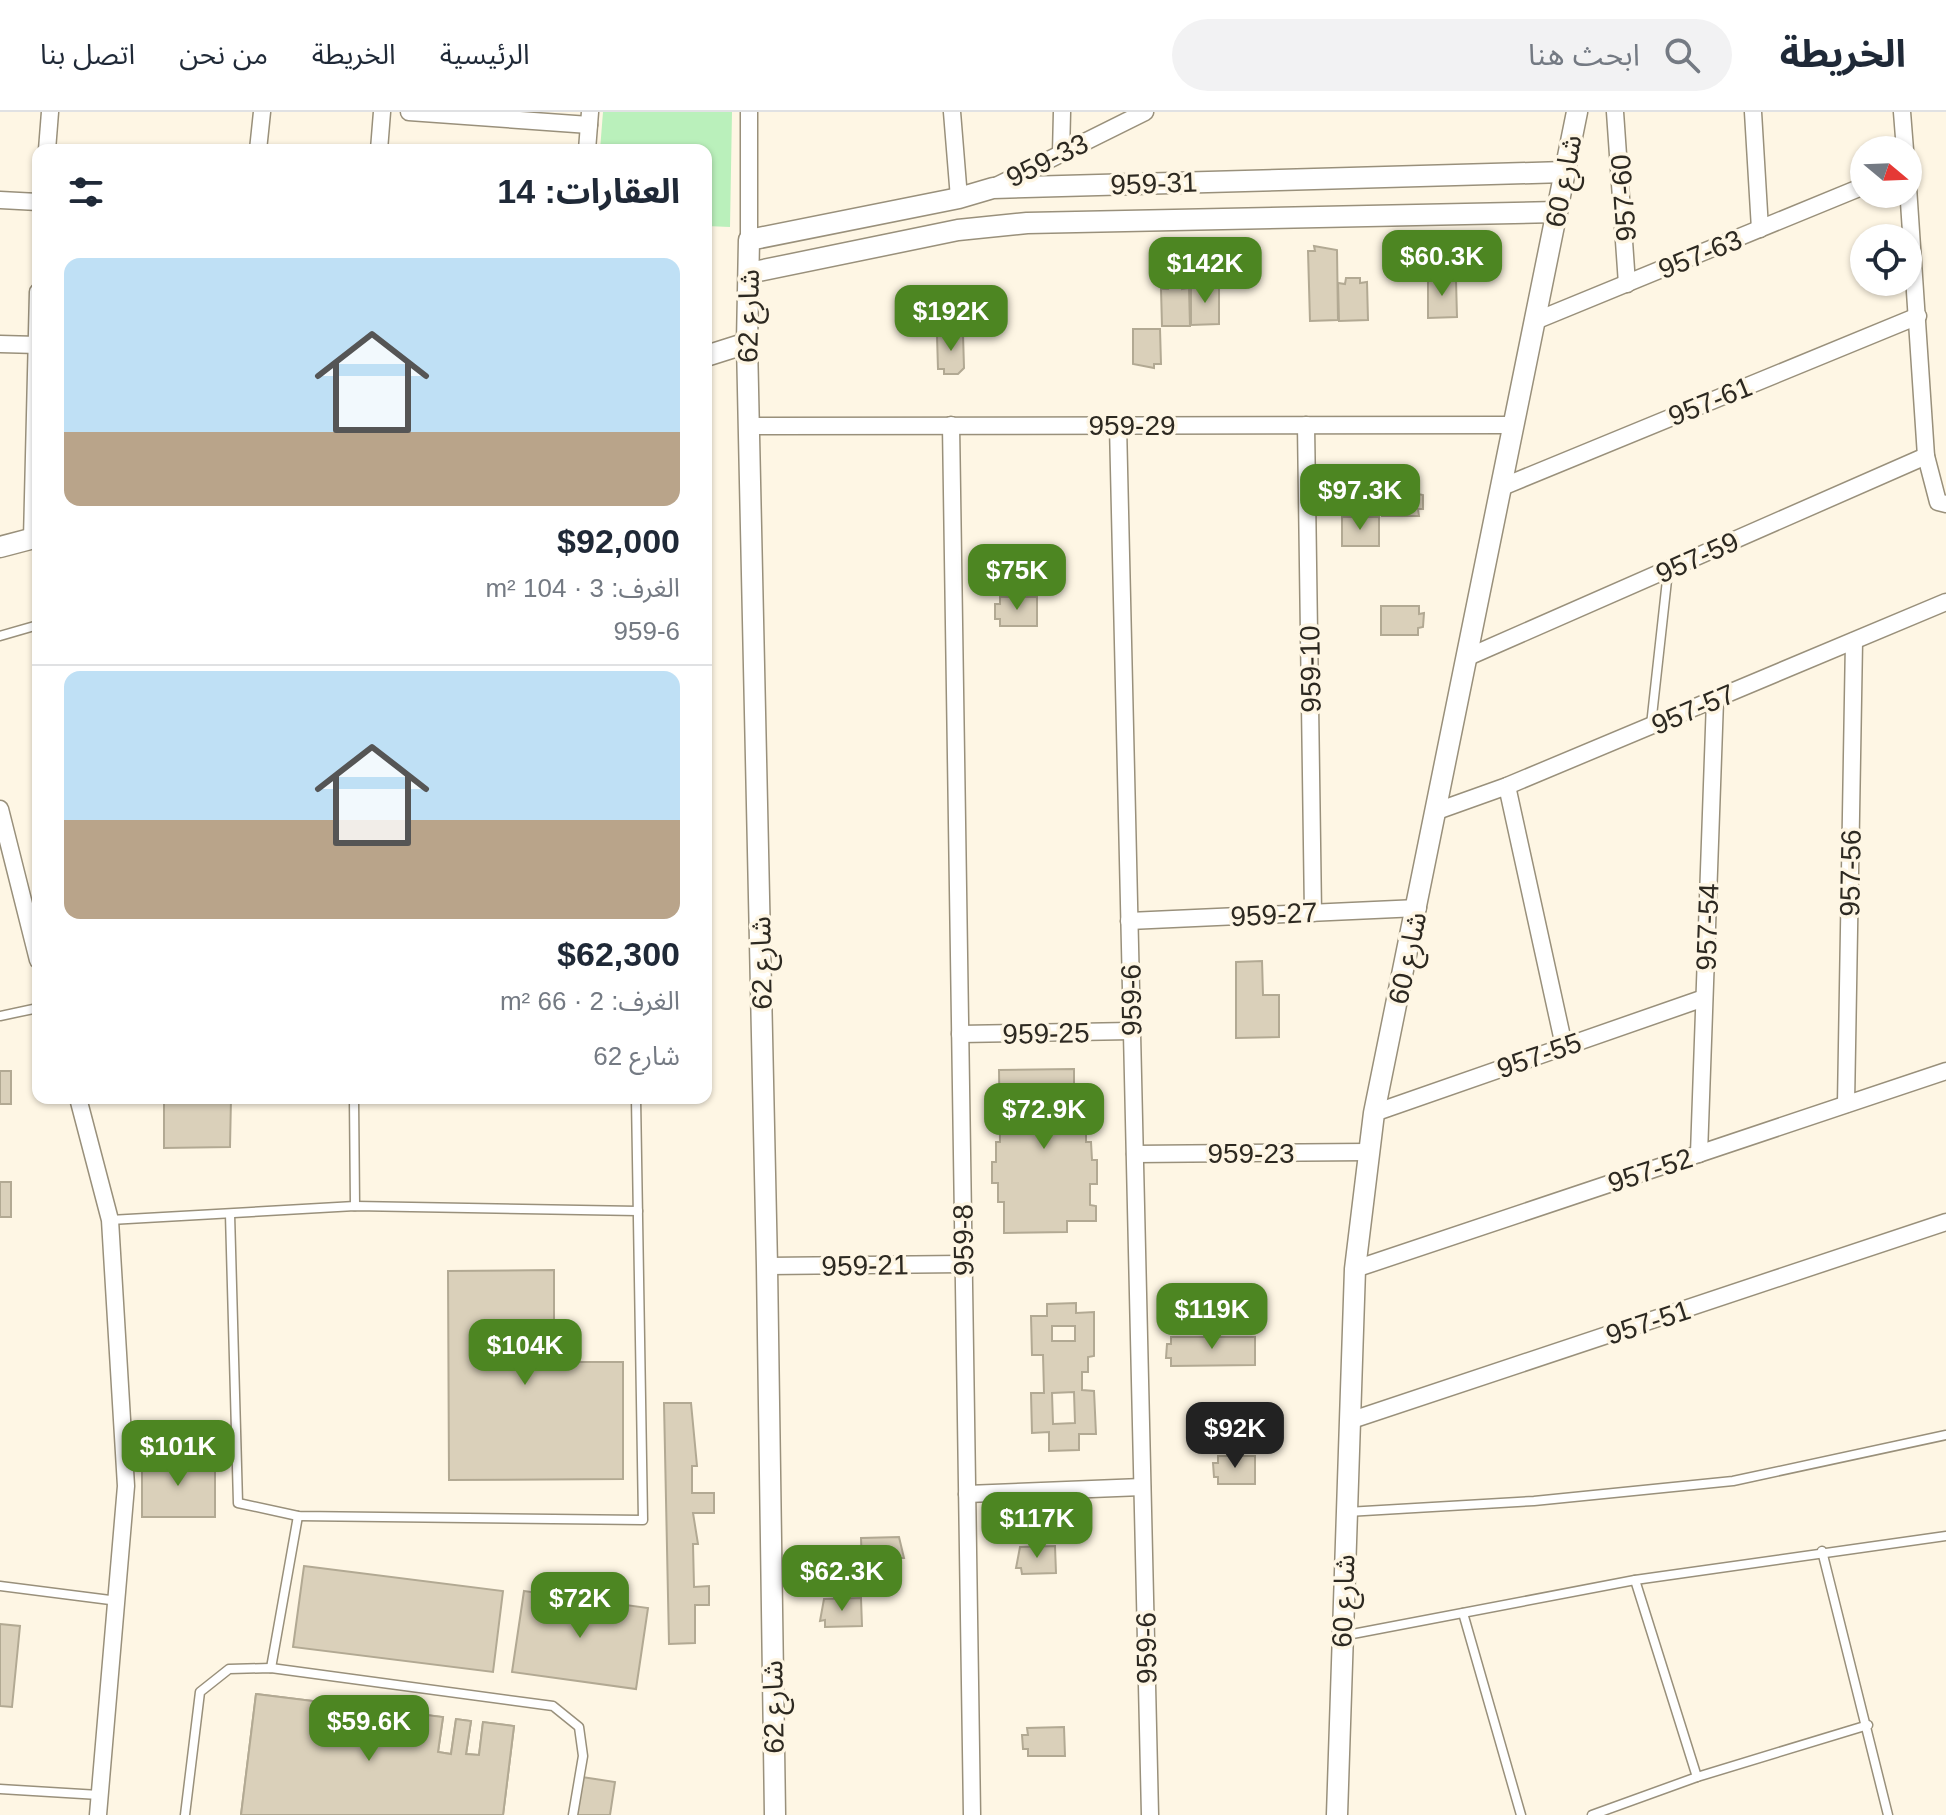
<!DOCTYPE html>
<html lang="ar">
<head>
<meta charset="utf-8">
<style>
	:root { --surface:#fff; --page:#f2f2f3; --text:#1f2937; --muted:#747a83; --line:#e0e1e3; --accent:#4d8622 }
	body { margin:0; font-family:Helvetica,"Noto Sans Arabic",sans-serif; background:var(--page); color:var(--text); direction:rtl; height:100vh; display:flex; flex-direction:column; font-size:30px; white-space:nowrap }
	* { box-sizing:border-box; margin:0 }
	p { font-size:26px; color:var(--muted) }
	.icon { flex:none; width:44px; height:44px; fill:none; stroke:currentColor; stroke-width:2; stroke-linecap:round; stroke-linejoin:round }
	.map { position:relative; flex:1; overflow:hidden; direction:ltr }
	.drawer { position:absolute; left:32px; top:32px; width:680px; height:960px; display:flex; flex-direction:column; background:var(--surface); border-radius:16px; box-shadow:0 2px 6px #0004; direction:rtl }
	.drawer>* { flex:none }
	.needle { width:52px; rotate:109deg }
	.buttons { position:absolute; left:1850px; top:24px; display:grid; gap:16px }
	.buttons a { display:grid; place-items:center; width:72px; height:72px; border-radius:50%; background:var(--surface); box-shadow:0 2px 6px #0004; font-size:40px }
	.price { position:absolute; translate:-50% -68px; padding:0 18px; border-radius:16px; background:var(--accent); color:#fff; font-size:26px; line-height:52px; filter:drop-shadow(0 2px 4px #0008) }
	.price::after { content:''; position:absolute; left:50%; top:48px; width:24px; height:18px; margin-left:-12px; background:inherit; clip-path:polygon(0 0,100% 0,50% 100%) }
	.price.on { background:#222; color:#fff }
	ul { padding:0; list-style:none }
	li { display:grid; align-content:center; gap:16px; height:424px; padding:0 32px }
	li+li { border-top:2px solid var(--line) }
	li span { display:grid; place-items:center; height:248px; border-radius:16px; color:#555 }
	li>.icon { margin-inline-start:auto }
	span .icon { width:144px; height:144px; fill:#fffc; stroke-width:1 }
	li b { font-size:34px }
	h2 { display:flex; justify-content:space-between; align-items:center; height:96px; padding:0 32px; font-size:34px }
	header { display:flex; align-items:center; gap:48px; box-sizing:border-box; height:112px; padding:0 40px; background:var(--surface); border-bottom:2px solid var(--line) }
	header strong { font-size:38px }
	nav { display:flex; gap:44px; margin-inline-start:auto; font-size:28px }
	.search { width:560px; height:72px; background:var(--page); display:flex; align-items:center; gap:20px; box-sizing:border-box; padding:0 28px; border-radius:44px; color:var(--muted); font-size:30px }
	.map>svg:first-child { display:block }
	.green { fill:#baf0bb }
	.building { fill:#dad0ba; stroke:#b2a993; stroke-width:2; fill-rule:evenodd }
	.lines { fill:none; stroke-linecap:round; stroke-linejoin:round }
	.service-casing { stroke:#99907b; stroke-width:11 }
	.minor-casing { stroke:#99907b; stroke-width:19 }
	.tertiary-casing { stroke:#99907b; stroke-width:23 }
	.service { stroke:#fff; stroke-width:8 }
	.minor { stroke:#fff; stroke-width:16 }
	.tertiary { stroke:#fff; stroke-width:20 }
	.labels { text-anchor:middle; stroke-width:7; stroke-linejoin:round; paint-order:stroke }
	.street-label { font-size:28px; fill:#2d2921; stroke:#fef6e4 }
</style>
</head>
<body>
<header>
<strong>الخريطة</strong>
<div class="search"><svg class="icon" aria-label="search" viewBox="0 0 24 24"><circle cx="10" cy="10" r="6"/><path d="M15 15l6 6"/></svg>ابحث هنا</div>
<nav><a>الرئيسية</a><a>الخريطة</a><a>من نحن</a><a>اتصل بنا</a></nav>
</header>
<div class="map">
<svg width="1946" height="1703" viewBox="0 0 1946 1703">
	<rect width="100%" height="100%" fill="#fef6e4"/>
	<path class="green" d="M603 0H732L730 115 706 114V38H600Z"/>
	<g class="building">
		<path d="M1314 134 1337 138 1338 208 1310 209 1308 139H1315Z"/>
		<path d="M1449 163V169L1456 168 1457 205 1428 206V169Z"/>
		<path d="M1346 166H1360V171L1367 170 1368 208 1339 209 1338 171 1345 172Z"/>
		<path d="M1182 171V177L1189 176 1190 214H1162L1161 177H1168L1167 172Z"/>
		<path d="M1197 171 1219 175V212L1191 213V176H1197Z"/>
		<path d="M1133 217H1160L1161 252H1154V256L1133 252Z"/>
		<path d="M963 222 964 256 958 262H944V257H938L937 223Z"/>
		<path d="M1418 375V382L1423 383V397H1418L1419 404H1382V376Z"/>
		<rect x="1342" y="405" width="37" height="29"/>
		<path d="M1000 485H1037V514H1000V507H995V492H1000Z"/>
		<path d="M1381 494H1419V502L1424 501 1423 515 1418 516V523H1381Z"/>
		<path d="M1262 849 1263 883H1279V925L1236 926V850Z"/>
		<path d="M1074 957V983L1096 982 1097 1012 1086 1013V1030H1091L1092 1048H1097V1072H1090V1093L1096 1094V1109H1067V1120L1004 1121V1090H998V1071H992V1050H996V1030H1000L999 958ZM1032 994H1054V1010L1031 1011Z"/>
		<rect x="0" y="959" width="11" height="33"/>
		<path d="M164 986H231L230 1035 164 1036Z"/>
		<rect x="0" y="1070" width="11" height="35"/>
		<path d="M554 1158V1250H623V1367L449 1368 448 1159Z"/>
		<path d="M1076 1191V1201L1094 1200V1244L1088 1245V1260H1082V1278L1094 1279 1096 1322H1079V1338L1049 1339V1320L1032 1321 1031 1281H1044L1043 1243H1032L1031 1204H1047V1192ZM1052 1214H1075V1229H1052ZM1074 1280 1075 1311 1053 1312 1052 1281Z"/>
		<path d="M1171 1225H1255V1253L1171 1254V1246H1166L1167 1232H1171Z"/>
		<path d="M664 1291H691L697 1354H692V1381H714V1401H693L698 1432H693L694 1475 709 1474V1493H695V1531L669 1532Z"/>
		<path d="M1218 1344H1255V1372H1218V1365H1214L1213 1351H1218Z"/>
		<rect x="142" y="1348" width="73" height="57"/>
		<path d="M899 1425 904 1446H899V1453L862 1454 861 1426Z"/>
		<path d="M1055 1434 1056 1461 1022 1462 1021 1456H1016L1020 1435Z"/>
		<path d="M304 1454 503 1479 493 1560 293 1535Z"/>
		<path d="M524 1479 648 1496 636 1577 512 1560Z"/>
		<path d="M861 1486 862 1514 825 1515V1508L820 1509 824 1487Z"/>
		<path d="M0 1512 20 1514 12 1595 0 1594Z"/>
		<path d="M256 1582 443 1605 438 1640 451 1642 456 1607 471 1609 466 1642 479 1643 483 1610 514 1614 503 1703H241Z"/>
		<path d="M256 1582 443 1605 438 1640 451 1642 456 1607 471 1609 466 1642 479 1643 483 1610 514 1614 503 1703H241Z"/>
		<path d="M1064 1615 1065 1644H1028V1637H1023L1022 1623H1028L1027 1616Z"/>
		<path d="M582 1665 615 1670 610 1703H577Z"/>
	</g>
	<g class="lines">
		<g class="service-casing">
			<g id="service">
				<path d="M0 524 38 513"/>
				<path d="M1651 613 1668 459"/>
				<path d="M0 904 38 896"/>
				<path d="M354 986 355 1094"/>
				<path d="M230 1102 238 1391 298 1404 643 1408 636 986"/>
				<path d="M110 1108 355 1094 638 1099"/>
				<path d="M1347 1400 1534 1389 1733 1369 1946 1323"/>
				<path d="M1822 1439 1888 1703"/>
				<path d="M1635 1468 1697 1665"/>
				<path d="M0 1474 118 1489"/>
				<path d="M1463 1501 1521 1703"/>
				<path d="M1342 1524 1635 1468 1946 1424"/>
				<path d="M271 1556 298 1404"/>
				<path d="M0 1677 99 1683"/>
				<path d="M185 1703 200 1580 229 1557 271 1556 553 1594 579 1615 583 1644 573 1703"/>
				<path d="M1592 1703 1697 1665 1868 1613"/>
			</g>
		</g>
		<g class="minor-casing">
			<g id="minor">
				<path d="M409 0 589 13"/>
				<path d="M749 0V128"/>
				<path d="M952 0 959 86"/>
				<path d="M1615 0 1627 172"/>
				<path d="M1753 0 1760 117"/>
				<path d="M1902 0 1905 38"/>
				<path d="M47 38 50 0"/>
				<path d="M258 38 262 0"/>
				<path d="M379 38 382 0"/>
				<path d="M587 38 590 0"/>
				<path d="M1061 42 1062 0"/>
				<path d="M996 74 1145 0"/>
				<path d="M1908 75 1926 344 1938 390 1946 392"/>
				<path d="M0 88 38 90"/>
				<path d="M1535 209 1864 74"/>
				<path d="M0 232 38 233"/>
				<path d="M951 313 972 1703"/>
				<path d="M1118 313 1150 1703"/>
				<path d="M1306 313 1313 801"/>
				<path d="M749 314 1514 313"/>
				<path d="M1502 375 1918 204"/>
				<path d="M32 427 38 180"/>
				<path d="M1468 545 1926 344"/>
				<path d="M1507 674 1564 934"/>
				<path d="M0 697 38 848"/>
				<path d="M1437 699 1507 674 1946 490"/>
				<path d="M1129 809 1418 796"/>
				<path d="M960 922 1132 919"/>
				<path d="M78 986 110 1108 126 1374 98 1703"/>
				<path d="M1846 992 1854 529"/>
				<path d="M1374 1001 1704 886"/>
				<path d="M1135 1042 1368 1040"/>
				<path d="M1699 1042 1715 588"/>
				<path d="M767 1154 963 1152"/>
				<path d="M1355 1157 1946 959"/>
				<path d="M1349 1309 1946 1110"/>
				<path d="M967 1382 1142 1375"/>
			</g>
		</g>
		<g class="tertiary-casing">
			<g id="tertiary">
				<path d="M749 161 958 118 1027 111 1557 100"/>
				<path d="M706 244 747 231"/>
				<path d="M0 435 38 425"/>
				<path d="M775 1703 767 1154 747 231 749 128 959 86 993 76 1565 60"/>
				<path d="M1337 1703 1355 1157 1374 1001 1577 0"/>
			</g>
		</g>
		<use href="#service" class="service"/>
		<use href="#minor" class="minor"/>
		<use href="#tertiary" class="tertiary"/>
	</g>
	<g class="labels">
		<g class="street-label">
			<text transform="translate(1047 48) rotate(-26)" y="10">959-33</text>
			<text transform="translate(1563 69) rotate(-79)" y="10">شارع 60</text>
			<text transform="translate(1154 71) rotate(-2)" y="10">959-31</text>
			<text transform="translate(1623 86) rotate(-94)" y="10">957-60</text>
			<text transform="translate(1700 142) rotate(-22)" y="10">957-63</text>
			<text transform="translate(748 204) rotate(-89)" y="10">شارع 62</text>
			<text transform="translate(1710 289) rotate(-22)" y="10">957-61</text>
			<text x="1132" y="323">959-29</text>
			<text transform="translate(1697 445) rotate(-24)" y="10">957-59</text>
			<text transform="translate(1310 557) rotate(-91)" y="10">959-10</text>
			<text transform="translate(1693 597) rotate(-23)" y="10">957-57</text>
			<text transform="translate(1850 761) rotate(-89)" y="10">957-56</text>
			<text transform="translate(1274 802) rotate(-3)" y="10">959-27</text>
			<text transform="translate(1707 815) rotate(-88)" y="10">957-54</text>
			<text transform="translate(1407 846) rotate(-78)" y="10">شارع 60</text>
			<text transform="translate(761 851) rotate(-91)" y="10">شارع 62</text>
			<text transform="translate(1131 888) rotate(-91)" y="10">959-6</text>
			<text transform="translate(1046 921) rotate(-1)" y="10">959-25</text>
			<text transform="translate(1539 943) rotate(-19)" y="10">957-55</text>
			<text x="1251" y="1051">959-23</text>
			<text transform="translate(1650 1058) rotate(-18)" y="10">957-52</text>
			<text transform="translate(963 1128) rotate(-91)" y="10">959-8</text>
			<text transform="translate(865 1153) rotate(-1)" y="10">959-21</text>
			<text transform="translate(1648 1210) rotate(-18)" y="10">957-51</text>
			<text transform="translate(1343 1489) rotate(-88)" y="10">شارع 60</text>
			<text transform="translate(1146 1536) rotate(-91)" y="10">959-6</text>
			<text transform="translate(773 1595) rotate(-91)" y="10">شارع 62</text>
		</g>
	</g>
</svg>
<div class="buttons">
<a><svg class="needle" viewBox="-14 -14 28 28"><path d="M0-13l5 13h-10z" fill="#e53935"/><path d="M0 13l5-13h-10z" fill="#747a83"/></svg></a>
<a><svg class="icon" aria-label="locate" viewBox="0 0 24 24"><circle cx="12" cy="12" r="6"/><path d="M12 2v4M12 18v4M2 12h4M18 12h4"/></svg></a>
</div>
<b class="price" style="left:1442px;top:186px">$60.3K</b>
<b class="price" style="left:1205px;top:193px">$142K</b>
<b class="price" style="left:951px;top:241px">$192K</b>
<b class="price" style="left:1360px;top:420px">$97.3K</b>
<b class="price" style="left:1017px;top:500px">$75K</b>
<b class="price" style="left:1044px;top:1039px">$72.9K</b>
<b class="price" style="left:1212px;top:1239px">$119K</b>
<b class="price" style="left:525px;top:1275px">$104K</b>
<b class="price on" style="left:1235px;top:1358px">$92K</b>
<b class="price" style="left:178px;top:1376px">$101K</b>
<b class="price" style="left:1037px;top:1448px">$117K</b>
<b class="price" style="left:842px;top:1501px">$62.3K</b>
<b class="price" style="left:580px;top:1528px">$72K</b>
<b class="price" style="left:369px;top:1651px">$59.6K</b>
<section class="drawer">
<h2>العقارات: 14<svg class="icon" aria-label="filters" viewBox="0 0 24 24"><path d="M4 7h16M4 17h16"/><circle cx="9" cy="7" r="2"/><circle cx="15" cy="17" r="2"/></svg></h2>
<ul>
<li><span style="background:linear-gradient(#bfe0f5 70%,#b9a48a 0)"><svg class="icon" aria-label="home" viewBox="0 0 24 24"><path d="M3 11l9-7 9 7M6 9v11h12V9"/></svg></span><div><b>$92,000</b><p>الغرف: 3 · 104 m²</p><p>959-6</p></div></li>
<li><span style="background:linear-gradient(#bfe0f5 60%,#b9a48a 0)"><svg class="icon" aria-label="home" viewBox="0 0 24 24"><path d="M3 11l9-7 9 7M6 9v11h12V9"/></svg></span><div><b>$62,300</b><p>الغرف: 2 · 66 m²</p><p>شارع 62</p></div></li>
</ul>
</section>
</div>
</body>
</html>
